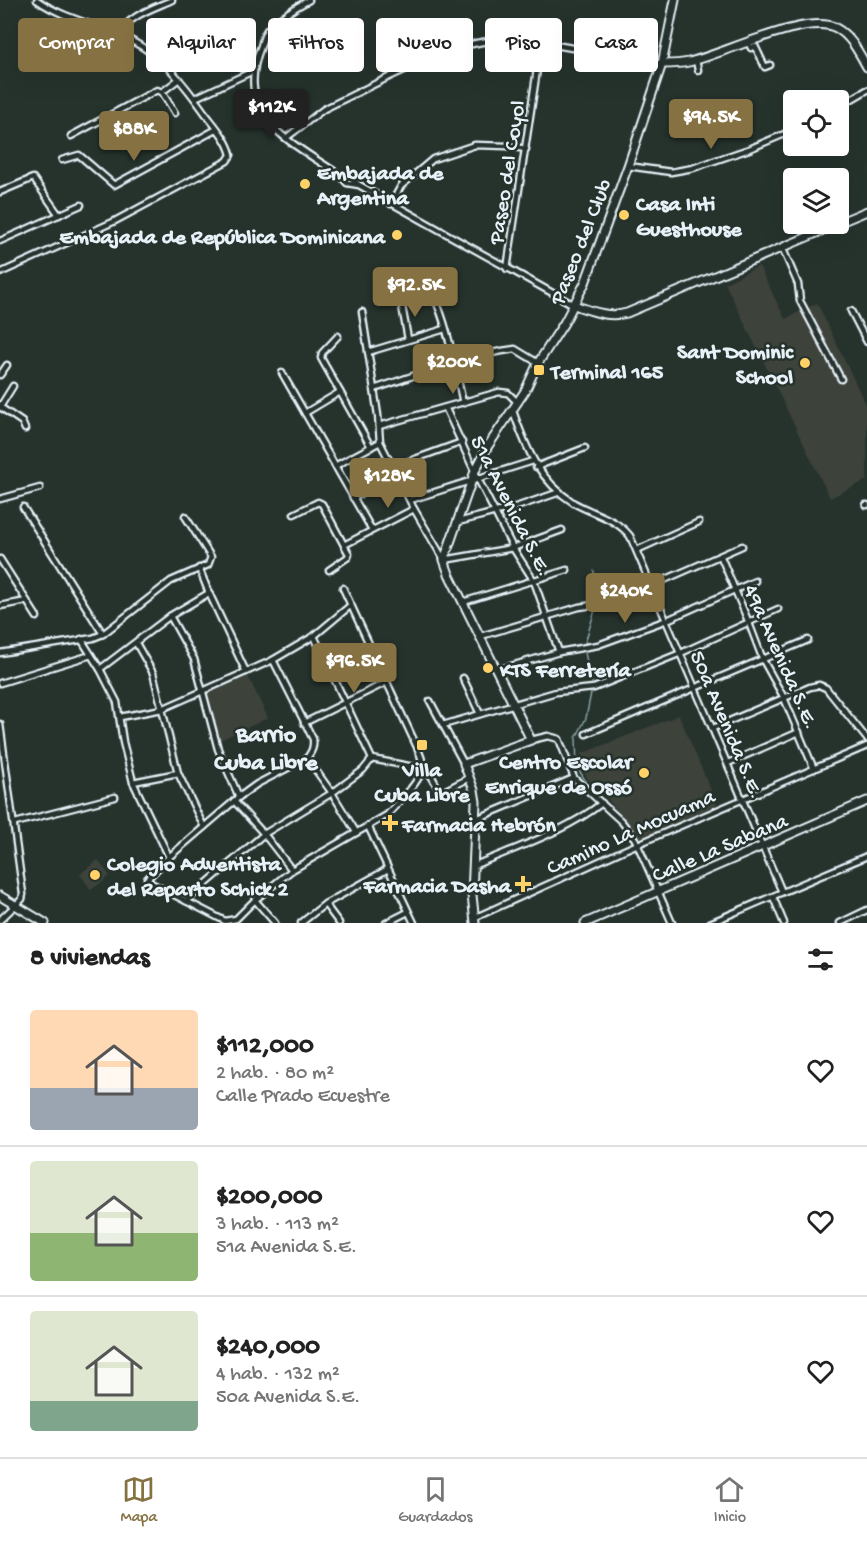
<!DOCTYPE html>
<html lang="es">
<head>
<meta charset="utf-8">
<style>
	:root { --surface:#fff; --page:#f2f2f2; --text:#222; --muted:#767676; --line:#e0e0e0; --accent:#857141 }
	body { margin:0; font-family:"Gochi Hand",sans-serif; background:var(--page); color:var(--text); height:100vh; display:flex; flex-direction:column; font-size:22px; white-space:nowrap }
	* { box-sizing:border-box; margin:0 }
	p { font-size:20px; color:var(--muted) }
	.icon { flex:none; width:33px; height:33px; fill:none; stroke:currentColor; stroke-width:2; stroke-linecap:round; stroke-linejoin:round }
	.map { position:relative; height:923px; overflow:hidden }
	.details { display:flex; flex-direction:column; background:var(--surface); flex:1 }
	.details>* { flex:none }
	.banner { position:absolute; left:18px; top:18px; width:831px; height:54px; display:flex; gap:12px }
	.fabs { position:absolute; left:783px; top:90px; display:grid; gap:12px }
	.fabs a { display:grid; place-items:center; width:66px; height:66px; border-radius:6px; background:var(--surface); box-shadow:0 6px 24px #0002; font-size:30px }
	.price { position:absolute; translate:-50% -51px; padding:0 14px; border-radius:6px; background:var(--accent); color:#fff; font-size:20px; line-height:39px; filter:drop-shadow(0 2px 3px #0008) }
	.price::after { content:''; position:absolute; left:50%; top:36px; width:18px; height:14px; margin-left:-9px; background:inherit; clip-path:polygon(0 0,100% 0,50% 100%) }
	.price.active { background:#222; color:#fff }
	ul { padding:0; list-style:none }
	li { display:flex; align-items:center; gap:18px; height:150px; padding:0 30px }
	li+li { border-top:2px solid var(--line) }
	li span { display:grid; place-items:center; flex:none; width:168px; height:120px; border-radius:6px; color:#555 }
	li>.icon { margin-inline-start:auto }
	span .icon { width:72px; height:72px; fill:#fffc; stroke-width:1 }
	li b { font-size:26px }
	h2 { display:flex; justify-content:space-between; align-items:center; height:72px; padding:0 30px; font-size:26px }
	.chip { padding:0 21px; border-radius:6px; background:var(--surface); box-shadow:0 6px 24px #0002; font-size:21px; line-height:54px }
	.chip.active { background:var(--accent); color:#fff }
	.tab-bar { display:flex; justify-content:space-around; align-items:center; height:84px; border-top:2px solid var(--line); background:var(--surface); font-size:16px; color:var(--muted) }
	.tab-bar a { display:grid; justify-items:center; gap:3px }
	.tab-bar .active { color:var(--accent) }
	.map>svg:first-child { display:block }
	.built { fill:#3c423b }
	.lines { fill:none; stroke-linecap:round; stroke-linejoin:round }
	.stream { stroke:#87a0a3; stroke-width:1.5 }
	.street-casing { stroke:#e8f1f8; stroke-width:9 }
	.secondary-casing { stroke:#e8f1f8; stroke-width:11 }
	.street { stroke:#26332d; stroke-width:4.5 }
	.secondary { stroke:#26332d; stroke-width:7 }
	.poi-dot { fill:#ffd166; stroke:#26332d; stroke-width:2 }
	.labels { text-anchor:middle; stroke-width:5; stroke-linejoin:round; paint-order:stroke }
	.poi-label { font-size:22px; font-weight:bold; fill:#e8f1f8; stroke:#26332d; text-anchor:start }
	.street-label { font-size:22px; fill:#e8f1f8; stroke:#26332d }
	.neighbourhood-label { font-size:24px; font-weight:bold; fill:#e8f1f8; stroke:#26332d }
</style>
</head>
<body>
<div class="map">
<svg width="867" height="923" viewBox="0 0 867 923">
	<rect width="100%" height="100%" fill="#26332d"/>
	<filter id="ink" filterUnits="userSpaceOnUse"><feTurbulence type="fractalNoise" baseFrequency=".0167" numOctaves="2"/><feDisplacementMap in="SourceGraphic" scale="12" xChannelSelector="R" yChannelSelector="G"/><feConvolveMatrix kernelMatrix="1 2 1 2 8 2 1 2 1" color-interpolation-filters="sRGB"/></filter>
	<g filter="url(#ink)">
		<g class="built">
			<path d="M759 266 785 319 817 303 867 407V480L830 498 725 283Z"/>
			<path d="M248 676 268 718 220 740 207 697 208 693Z"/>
			<path d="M679 715 717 805 639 839 607 798 588 779 581 767V754Z"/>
			<path d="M98 860 110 876 91 890 80 874Z"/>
		</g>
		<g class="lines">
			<g class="stream">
				<path d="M594 571 596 603"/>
				<path d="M584 646 596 607"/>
				<path d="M585 653 592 683"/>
				<path d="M591 693 586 718 576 738 577 767 588 785 622 819"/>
				<path d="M629 827 639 839"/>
				<path d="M644 849 659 884"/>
				<path d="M663 894 676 923"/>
			</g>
			<g class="street-casing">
				<g id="street">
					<path d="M309 0C294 8 280 17 268 29 264 33 263 40 261 46 249 76 250 102 273 127 292 146 318 160 340 175L347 183 359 185 574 305"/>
					<path d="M119 35C127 16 154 8 172 0"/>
					<path d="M748 42 751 48 755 46 765 67 770 65"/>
					<path d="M696 60 698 70"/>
					<path d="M162 92 179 79"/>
					<path d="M195 98 253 71"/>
					<path d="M838 107 867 90"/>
					<path d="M71 136 157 90 162 92 175 113"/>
					<path d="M286 138 324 109 387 78 452 48 482 42 516 38 662 64"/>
					<path d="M62 160 79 155 114 185 217 129"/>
					<path d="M628 166 671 172 693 168 749 149 794 130"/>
					<path d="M340 175 352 178 358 184"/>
					<path d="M0 192 33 178 59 215"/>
					<path d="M391 204 401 186 433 159 475 145 507 146 526 149"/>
					<path d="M0 241 81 205"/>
					<path d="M782 247 798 284 800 301 841 379"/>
					<path d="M507 269 541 43"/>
					<path d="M0 273 113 222 227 161 231 155C228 140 214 125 205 113 180 78 158 50 117 34 90 23 61 17 37 0"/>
					<path d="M398 286C408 286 421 285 429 291 444 303 458 382 463 403"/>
					<path d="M401 301 408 339"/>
					<path d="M851 311 867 342"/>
					<path d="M362 312 378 415 380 442 414 509 444 560 513 548 562 530"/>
					<path d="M338 336 322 353 321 358 371 447"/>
					<path d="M368 352 445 329"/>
					<path d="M282 373 372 530"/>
					<path d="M0 375 7 365"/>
					<path d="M374 389C420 374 467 355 515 349L538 363"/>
					<path d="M0 407 22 422 25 429"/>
					<path d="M0 407 13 386"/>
					<path d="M446 409 478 479 513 548 534 581 559 652"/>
					<path d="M513 411C526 448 539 481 574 503 593 514 616 518 630 536L782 892"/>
					<path d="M305 413 340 392"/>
					<path d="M379 426 499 392 508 393 518 403"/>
					<path d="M335 466 380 442"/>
					<path d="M393 467 462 442"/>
					<path d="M536 467 585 448"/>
					<path d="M353 498 397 475"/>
					<path d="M0 499 40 488"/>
					<path d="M410 500 533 461"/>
					<path d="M866 505H867"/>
					<path d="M23 507 103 634"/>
					<path d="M294 514 318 502 322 504 344 545"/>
					<path d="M458 522 519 506 560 492"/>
					<path d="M637 550 699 522"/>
					<path d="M721 557 749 623 763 660 784 698 814 769"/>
					<path d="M0 559 37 617"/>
					<path d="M199 568 209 593"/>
					<path d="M329 570 348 557 349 554 344 545 414 509"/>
					<path d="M463 602 567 570"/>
					<path d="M0 606 27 601"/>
					<path d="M170 616 194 659 218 749 239 797"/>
					<path d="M314 636 372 759"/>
					<path d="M481 636 579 607 614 602 742 546"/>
					<path d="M81 639 100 669 117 702 123 742 133 782 169 857"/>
					<path d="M136 643 153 673 178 773 204 827"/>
					<path d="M0 653 93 638 103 634 171 581 208 565 211 557 185 516"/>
					<path d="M273 660 313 739C314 747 312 751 307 758L257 784 239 797 169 857 147 879 149 882 225 921 236 919 255 900 292 870 387 815C397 804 418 784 422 770 424 762 420 754 417 747L343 588"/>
					<path d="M100 669 170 616 209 593 246 672"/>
					<path d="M497 670 559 652 598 645 667 620 755 581"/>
					<path d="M463 678 480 714"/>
					<path d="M0 683 91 655"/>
					<path d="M430 701 464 764"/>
					<path d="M120 717 162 709 273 660 314 636 351 605"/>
					<path d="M304 723 387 682"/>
					<path d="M0 724 23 894 22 899 0 920"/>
					<path d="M443 725 556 692 594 688 681 653 778 609"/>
					<path d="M713 728 810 687 819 685 826 688 867 739"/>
					<path d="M586 734 808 640"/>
					<path d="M531 740 548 736 559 739 574 778 622 822 635 839 672 923"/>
					<path d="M307 758 332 793 356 832"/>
					<path d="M372 759 424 769C435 775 433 785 442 792L469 778"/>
					<path d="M728 763 799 732"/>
					<path d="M133 782 178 773"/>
					<path d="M234 801 264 834 292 870"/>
					<path d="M476 819 574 778"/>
					<path d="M15 823 115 797"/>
					<path d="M368 826 414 923"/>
					<path d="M473 866C517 847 565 832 602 803"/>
					<path d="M773 897 784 923"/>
					<path d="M255 900 275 923"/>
					<path d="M186 901 264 834 332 793 363 770 372 759"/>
					<path d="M325 904 339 923"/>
					<path d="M474 918 624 850 867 746"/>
					<path d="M301 923 325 904 388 869"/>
					<path d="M386 923 408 912"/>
					<path d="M710 923 867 856"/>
					<path d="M840 923 867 910"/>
				</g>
			</g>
			<g class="secondary-casing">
				<g id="secondary">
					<path d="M662 64C671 64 680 64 689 62 721 55 808 12 836 28 851 36 859 53 867 67"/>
					<path d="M838 223 867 211"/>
					<path d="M574 305C592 311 608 318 627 313L838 224"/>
					<path d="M0 896 45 923"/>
					<path d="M475 923 472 895 476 802 474 790 464 764 531 740 449 574 444 560 475 471 488 446 525 391 538 363 564 323 585 283 628 166 662 64 675 0"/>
					<path d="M585 923 867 801"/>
				</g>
			</g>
			<use href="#street" class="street"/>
			<use href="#secondary" class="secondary"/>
		</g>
	</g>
	<g class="poi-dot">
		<circle cx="305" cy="184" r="6"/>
		<circle cx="624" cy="215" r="6"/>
		<circle cx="397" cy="235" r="6"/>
		<circle cx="805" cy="363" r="6"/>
		<rect x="533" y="364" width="12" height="12" rx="3"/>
		<circle cx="488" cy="668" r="6"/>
		<rect x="416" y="739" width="12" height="12" rx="3"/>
		<circle cx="644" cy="773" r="6"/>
		<path d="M387 814h6v6h6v6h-6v6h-6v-6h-6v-6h6z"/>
		<circle cx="95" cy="875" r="6"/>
		<path d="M520 875h6v6h6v6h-6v6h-6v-6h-6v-6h6z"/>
	</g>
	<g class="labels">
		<g class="poi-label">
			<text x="317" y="179">Embajada de<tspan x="317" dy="25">Argentina</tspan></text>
			<text x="636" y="210">Casa Inti<tspan x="636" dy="25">Guesthouse</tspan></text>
			<text x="385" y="243" text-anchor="end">Embajada de República Dominicana</text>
			<text x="793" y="358" text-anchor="end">Sant Dominic<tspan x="793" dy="25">School</tspan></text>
			<text x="551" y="378">Terminal 165</text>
			<text x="500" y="676">KTS Ferretería</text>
			<text x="632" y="768" text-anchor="end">Centro Escolar<tspan x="632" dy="25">Enrique de Ossó</tspan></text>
			<text x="422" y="776" text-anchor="middle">Villa<tspan x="422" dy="25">Cuba Libre</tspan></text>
			<text x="402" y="831">Farmacia Hebrón</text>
			<text x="107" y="870">Colegio Adventista<tspan x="107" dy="25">del Reparto Schick 2</tspan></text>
			<text x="511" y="892" text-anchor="end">Farmacia Dasha</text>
		</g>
		<g class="street-label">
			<text transform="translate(505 172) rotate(-81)" y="8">Paseo del Coyol</text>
			<text transform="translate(579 241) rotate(-68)" y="8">Paseo del Club</text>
			<text transform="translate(513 505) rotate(63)" y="8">51a Avenida S.E.</text>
			<text transform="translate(783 656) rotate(66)" y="8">49a Avenida S.E.</text>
			<text transform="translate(729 724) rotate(67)" y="8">50a Avenida S.E.</text>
			<text transform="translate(630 830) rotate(-24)" y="8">Camino La Mocuama</text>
			<text transform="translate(719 846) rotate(-23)" y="8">Calle La Sabana</text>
		</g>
		<g class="neighbourhood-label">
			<text x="266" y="741">Barrio<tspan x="266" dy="28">Cuba Libre</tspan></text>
		</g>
	</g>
</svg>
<div class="fabs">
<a><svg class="icon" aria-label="locate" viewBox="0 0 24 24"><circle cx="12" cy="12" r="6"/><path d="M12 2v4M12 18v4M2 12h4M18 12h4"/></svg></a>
<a><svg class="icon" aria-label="layers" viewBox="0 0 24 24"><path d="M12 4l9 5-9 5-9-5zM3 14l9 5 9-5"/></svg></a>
</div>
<b class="price active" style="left:271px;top:140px">$112K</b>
<b class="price" style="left:711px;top:150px">$94.5K</b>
<b class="price" style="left:134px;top:162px">$88K</b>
<b class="price" style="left:415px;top:318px">$92.5K</b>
<b class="price" style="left:453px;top:395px">$200K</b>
<b class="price" style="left:388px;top:509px">$128K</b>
<b class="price" style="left:625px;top:624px">$240K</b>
<b class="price" style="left:354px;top:694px">$96.5K</b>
<div class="banner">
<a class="chip active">Comprar</a>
<a class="chip">Alquilar</a>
<a class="chip">Filtros</a>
<a class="chip">Nuevo</a>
<a class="chip">Piso</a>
<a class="chip">Casa</a>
</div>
</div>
<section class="details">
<h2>8 viviendas<svg class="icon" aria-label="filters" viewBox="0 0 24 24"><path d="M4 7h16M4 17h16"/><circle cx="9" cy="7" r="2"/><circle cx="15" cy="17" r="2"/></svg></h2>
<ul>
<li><span style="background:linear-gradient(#ffd9b3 65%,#9aa5b1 0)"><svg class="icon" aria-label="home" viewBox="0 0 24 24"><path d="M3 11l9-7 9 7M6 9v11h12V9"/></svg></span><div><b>$112,000</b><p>2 hab. · 80 m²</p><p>Calle Prado Ecuestre</p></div><svg class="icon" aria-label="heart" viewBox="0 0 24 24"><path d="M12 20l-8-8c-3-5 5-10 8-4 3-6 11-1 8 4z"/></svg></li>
<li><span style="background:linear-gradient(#dfe7d0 60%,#8fb573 0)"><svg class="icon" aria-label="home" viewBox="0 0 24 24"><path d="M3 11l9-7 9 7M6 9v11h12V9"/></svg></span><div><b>$200,000</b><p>3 hab. · 113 m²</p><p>51a Avenida S.E.</p></div><svg class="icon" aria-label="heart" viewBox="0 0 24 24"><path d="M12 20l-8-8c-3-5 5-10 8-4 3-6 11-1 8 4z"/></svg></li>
<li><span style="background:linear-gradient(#dfe7d0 75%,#7fa58c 0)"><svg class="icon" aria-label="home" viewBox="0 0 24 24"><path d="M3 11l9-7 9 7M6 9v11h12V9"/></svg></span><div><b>$240,000</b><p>4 hab. · 132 m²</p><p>50a Avenida S.E.</p></div><svg class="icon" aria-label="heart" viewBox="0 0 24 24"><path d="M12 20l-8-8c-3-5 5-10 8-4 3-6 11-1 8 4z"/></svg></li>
</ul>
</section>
<nav class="tab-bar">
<a class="active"><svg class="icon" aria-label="map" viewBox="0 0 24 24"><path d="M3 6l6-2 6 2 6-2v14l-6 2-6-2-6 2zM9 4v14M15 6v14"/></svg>Mapa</a>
<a><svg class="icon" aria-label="saved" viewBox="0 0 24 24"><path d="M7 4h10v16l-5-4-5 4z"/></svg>Guardados</a>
<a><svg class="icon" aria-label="home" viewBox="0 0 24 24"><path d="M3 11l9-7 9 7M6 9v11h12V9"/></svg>Inicio</a>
</nav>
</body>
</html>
